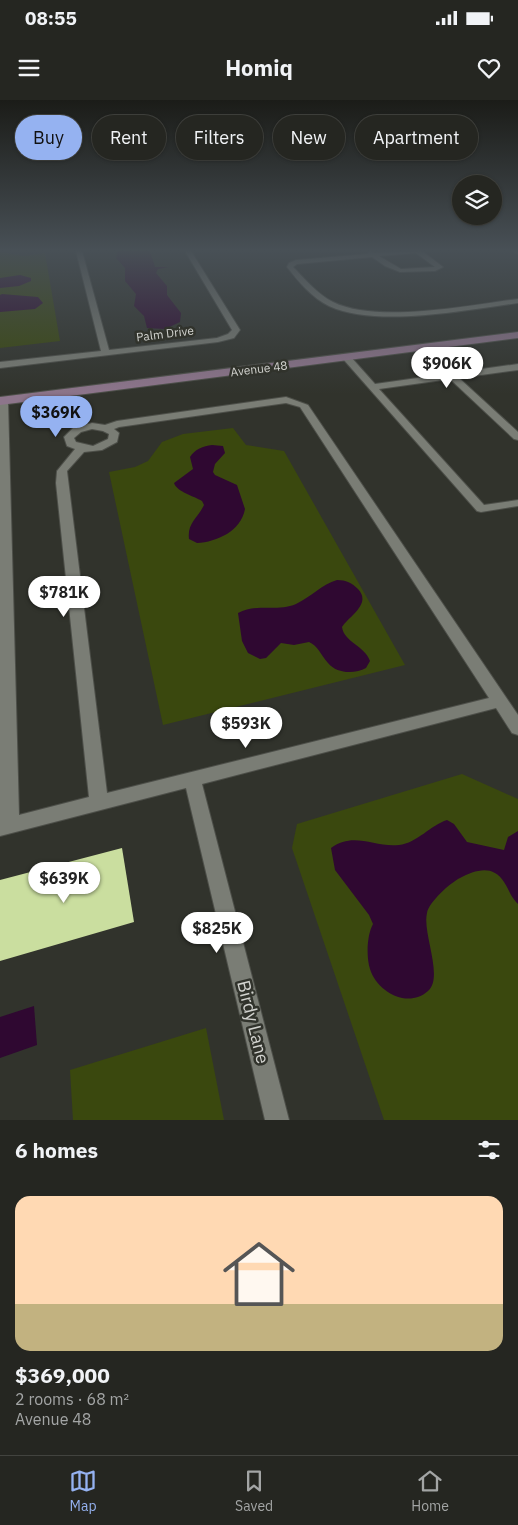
<!DOCTYPE html>
<html lang="en">
<head>
<meta charset="utf-8">
<style>
	:root { --surface:#252621; --page:#31322e; --text:#f1f3f6; --muted:#a3a5a5; --line:#42433f; --accent:#95b2f1 }
	body { margin:0; font-family:"IBM Plex Sans",sans-serif; background:var(--page); color:var(--text); height:100vh; display:flex; flex-direction:column; font-size:19px; white-space:nowrap }
	* { box-sizing:border-box; margin:0 }
	p { font-size:16px; color:var(--muted) }
	.icon { flex:none; width:28px; height:28px; fill:none; stroke:currentColor; stroke-width:2; stroke-linecap:round; stroke-linejoin:round }
	.map { position:relative; height:1020px; overflow:hidden }
	.panel { display:flex; flex-direction:column; background:var(--surface); flex:1 }
	.panel>* { flex:none }
	.banner { position:absolute; left:15px; top:15px; width:489px; height:45px; display:flex; gap:10px }
	.buttons { position:absolute; left:452px; top:75px; display:grid; gap:10px }
	.buttons a { display:grid; place-items:center; width:50px; height:50px; border-radius:50%; background:var(--surface); box-shadow:0 1px 4px #0004,0 0 0 1px var(--line); font-size:25px }
	.price { position:absolute; translate:-50% -42px; padding:0 11px; border-radius:18px; background:#fff; color:#222; font-size:16px; line-height:32px; filter:drop-shadow(0 1px 2px #0008) }
	.price::after { content:''; position:absolute; left:50%; top:30px; width:15px; height:11px; margin-left:-8px; background:inherit; clip-path:polygon(0 0,100% 0,50% 100%) }
	.price.active { background:var(--accent); color:#111 }
	ul { padding:0; list-style:none }
	li { display:grid; align-content:center; gap:10px; height:265px; padding:0 15px }
	li+li { border-top:1px solid var(--line) }
	li span { display:grid; place-items:center; height:155px; border-radius:15px; color:#555 }
	li>.icon { margin-inline-start:auto }
	span .icon { width:90px; height:90px; fill:#fffc; stroke-width:1 }
	li b { font-size:21px }
	h2 { display:flex; justify-content:space-between; align-items:center; height:60px; padding:0 15px; font-size:21px }
	.chip { padding:0 18px; border-radius:22px; background:var(--surface); box-shadow:0 1px 4px #0004,0 0 0 1px var(--line); font-size:18px; line-height:45px }
	.chip.active { background:var(--accent); color:#111 }
	.status { display:flex; justify-content:space-between; align-items:center; height:35px; padding:0 25px; background:var(--surface); direction:ltr }
	.status svg { height:14px; fill:currentColor }
	header { display:flex; justify-content:space-between; align-items:center; height:65px; padding:0 15px; background:var(--surface); font-size:22px; font-weight:700 }
	.tab-bar { display:flex; justify-content:space-around; align-items:center; height:70px; border-top:1px solid var(--line); background:var(--surface); font-size:14px; color:var(--muted) }
	.tab-bar a { display:grid; justify-items:center; gap:2px }
	.tab-bar .active { color:var(--accent) }
	.map>svg:first-child { display:block }
	.green { fill:#3a480e }
	.water { fill:#2f0831 }
	.building { fill:#cade9f }
	.lines { fill:none; stroke-linecap:round; stroke-linejoin:round }
	.minor-casing { stroke:#4d4f49; stroke-width:2 }
	.secondary-casing { stroke:#4d4f49; stroke-width:2 }
	.minor { fill:#7a7d75; fill-rule:evenodd }
	.secondary { fill:#8d758b; fill-rule:evenodd }
	.labels { text-anchor:middle; stroke-width:5; stroke-linejoin:round; paint-order:stroke }
	.far-street-label { font-size:12px; fill:#d2d3cf; stroke:#31332c }
	.near-street-label { font-size:18px; fill:#d2d3cf; stroke:#31332c }
</style>
</head>
<body>
<div class="status"><b>08:55</b><svg viewBox="0 0 49 12"><path d="M0 12V9h3v3zM5 12V6h3v6zM10 12V3h3v9zM15 12V0h3v12zM26 1h20v11H26zM47 4h2v5h-2z"/></svg></div>
<header><svg class="icon" aria-label="menu" viewBox="0 0 24 24"><path d="M4 6h16M4 12h16M4 18h16"/></svg>Homiq<svg class="icon" aria-label="heart" viewBox="0 0 24 24"><path d="M12 20l-8-8c-3-5 5-10 8-4 3-6 11-1 8 4z"/></svg></header>
<div class="map">
<svg width="518" height="1020" viewBox="0 0 518 1020">
	<rect width="100%" height="100%" fill="#31332c"/>
	<g class="green">
		<path d="M0 152 24 156 45 153 60 241 0 248Z"/>
		<path d="M233 328 246 345 284 351 405 565 163 625 109 372 135 367 148 361 162 342 183 334Z"/>
		<path d="M462 674 518 699V1020H384L292 748 297 724Z"/>
		<path d="M206 928 224 1020H73L70 970Z"/>
	</g>
	<g class="water">
		<path d="M118 151H150L155 167H169L158 169 156 173 167 186V195L181 213 180 222 165 229 147 228 144 216 134 206 136 194 125 181V168L116 158Z"/>
		<path d="M20 175 31 178V181L19 186 0 188V178Z"/>
		<path d="M2 194 38 197 43 203 35 209 0 212V195Z"/>
		<path d="M212 345 223 346 225 353 215 364 213 372 215 375 237 385 245 409C241 431 217 442 197 443L189 439C187 423 198 418 204 405L202 401C194 396 177 392 174 383L193 369 190 357C195 349 203 346 212 345Z"/>
		<path d="M337 480C346 480 352 483 358 489 372 504 349 516 342 527 344 542 365 546 370 561L366 568C355 574 337 574 328 563 321 555 318 546 309 542L294 545 281 543 266 558 260 559 248 553 242 541 238 513C257 503 278 512 296 504 311 497 322 484 337 480Z"/>
		<path d="M447 720 454 724 467 742 504 750 508 737 518 731V804C509 794 510 791 504 782 493 764 475 770 460 778 450 783 429 802 427 813 422 833 444 877 428 891 408 909 377 892 370 869 366 856 367 835 373 824L369 815 335 770 331 748C354 731 375 748 399 745 417 743 431 725 447 720Z"/>
		<path d="M34 906 37 945 0 958V917Z"/>
	</g>
	<path class="building" d="M122 748 134 822 0 861V780Z"/>
	<g class="lines">
		<g class="minor-casing">
			<g id="minor">
				<path d="M76 151H82L109 250 217 238 228 234 232 230 185 151H191L240 230 234 238 218 242 0 268V262L101 251Z"/>
				<path d="M370 151 374 153 422 151 443 167 435 171 400 172 385 166 372 157 297 164 293 167C305 179 317 194 333 202 377 224 470 205 518 199V203C466 210 377 228 329 206 312 198 298 181 287 167L289 163 296 160 367 154ZM416 153 435 167 401 169 379 156Z"/>
				<path d="M513 151H518V154Z"/>
				<path d="M344 256H350L375 284 518 264V270L459 278 518 332V340L514 339 450 279 379 289 484 405 518 400V406L481 412 477 411 344 260Z"/>
				<path d="M286 297 308 305 518 615V635L512 633 496 608 202 684 289 1020H265L186 688 0 736V299H6L8 301 19 715 89 697 56 383 57 371 75 349 67 346 64 337 73 328 92 323 105 325 117 321ZM286 303 300 307 489 598 107 693 67 371 84 352 102 350 117 342 119 333 114 329 119 327ZM92 329 103 331 109 334 108 339 93 346 76 342 74 338 81 332Z"/>
			</g>
		</g>
		<g class="secondary-casing">
			<path id="secondary" d="M518 232V238L0 305V297Z"/>
		</g>
		<use href="#minor" class="minor"/>
		<use href="#secondary" class="secondary"/>
	</g>
	<linearGradient id="sky" x2="0" y2="1"><stop stop-color="#1b1c18"/><stop offset="0.51" stop-color="#485056"/><stop offset="1" stop-color="#485056" stop-opacity="0"/></linearGradient>
	<rect width="518" height="294" fill="url(#sky)"/>
	<g class="labels">
		<g class="far-street-label">
			<text transform="translate(165 234) rotate(-7)" y="4">Palm Drive</text>
			<text transform="translate(259 269) rotate(-7)" y="4">Avenue 48</text>
		</g>
		<g class="near-street-label">
			<text transform="translate(253 922) rotate(76)" y="6">Birdy Lane</text>
		</g>
	</g>
</svg>
<div class="buttons">
<a><svg class="icon" aria-label="layers" viewBox="0 0 24 24"><path d="M12 4l9 5-9 5-9-5zM3 14l9 5 9-5"/></svg></a>
</div>
<b class="price" style="left:447px;top:289px">$906K</b>
<b class="price active" style="left:56px;top:338px">$369K</b>
<b class="price" style="left:64px;top:518px">$781K</b>
<b class="price" style="left:246px;top:649px">$593K</b>
<b class="price" style="left:64px;top:804px">$639K</b>
<b class="price" style="left:217px;top:854px">$825K</b>
<div class="banner">
<a class="chip active">Buy</a>
<a class="chip">Rent</a>
<a class="chip">Filters</a>
<a class="chip">New</a>
<a class="chip">Apartment</a>
</div>
</div>
<section class="panel">
<h2>6 homes<svg class="icon" aria-label="filters" viewBox="0 0 24 24"><path d="M4 7h16M4 17h16"/><circle cx="9" cy="7" r="2"/><circle cx="15" cy="17" r="2"/></svg></h2>
<ul>
<li><span style="background:linear-gradient(#ffd9b3 70%,#c2b280 0)"><svg class="icon" aria-label="home" viewBox="0 0 24 24"><path d="M3 11l9-7 9 7M6 9v11h12V9"/></svg></span><div><b>$369,000</b><p>2 rooms · 68 m²</p><p>Avenue 48</p></div></li>
</ul>
</section>
<nav class="tab-bar">
<a class="active"><svg class="icon" aria-label="map" viewBox="0 0 24 24"><path d="M3 6l6-2 6 2 6-2v14l-6 2-6-2-6 2zM9 4v14M15 6v14"/></svg>Map</a>
<a><svg class="icon" aria-label="saved" viewBox="0 0 24 24"><path d="M7 4h10v16l-5-4-5 4z"/></svg>Saved</a>
<a><svg class="icon" aria-label="home" viewBox="0 0 24 24"><path d="M3 11l9-7 9 7M6 9v11h12V9"/></svg>Home</a>
</nav>
</body>
</html>
